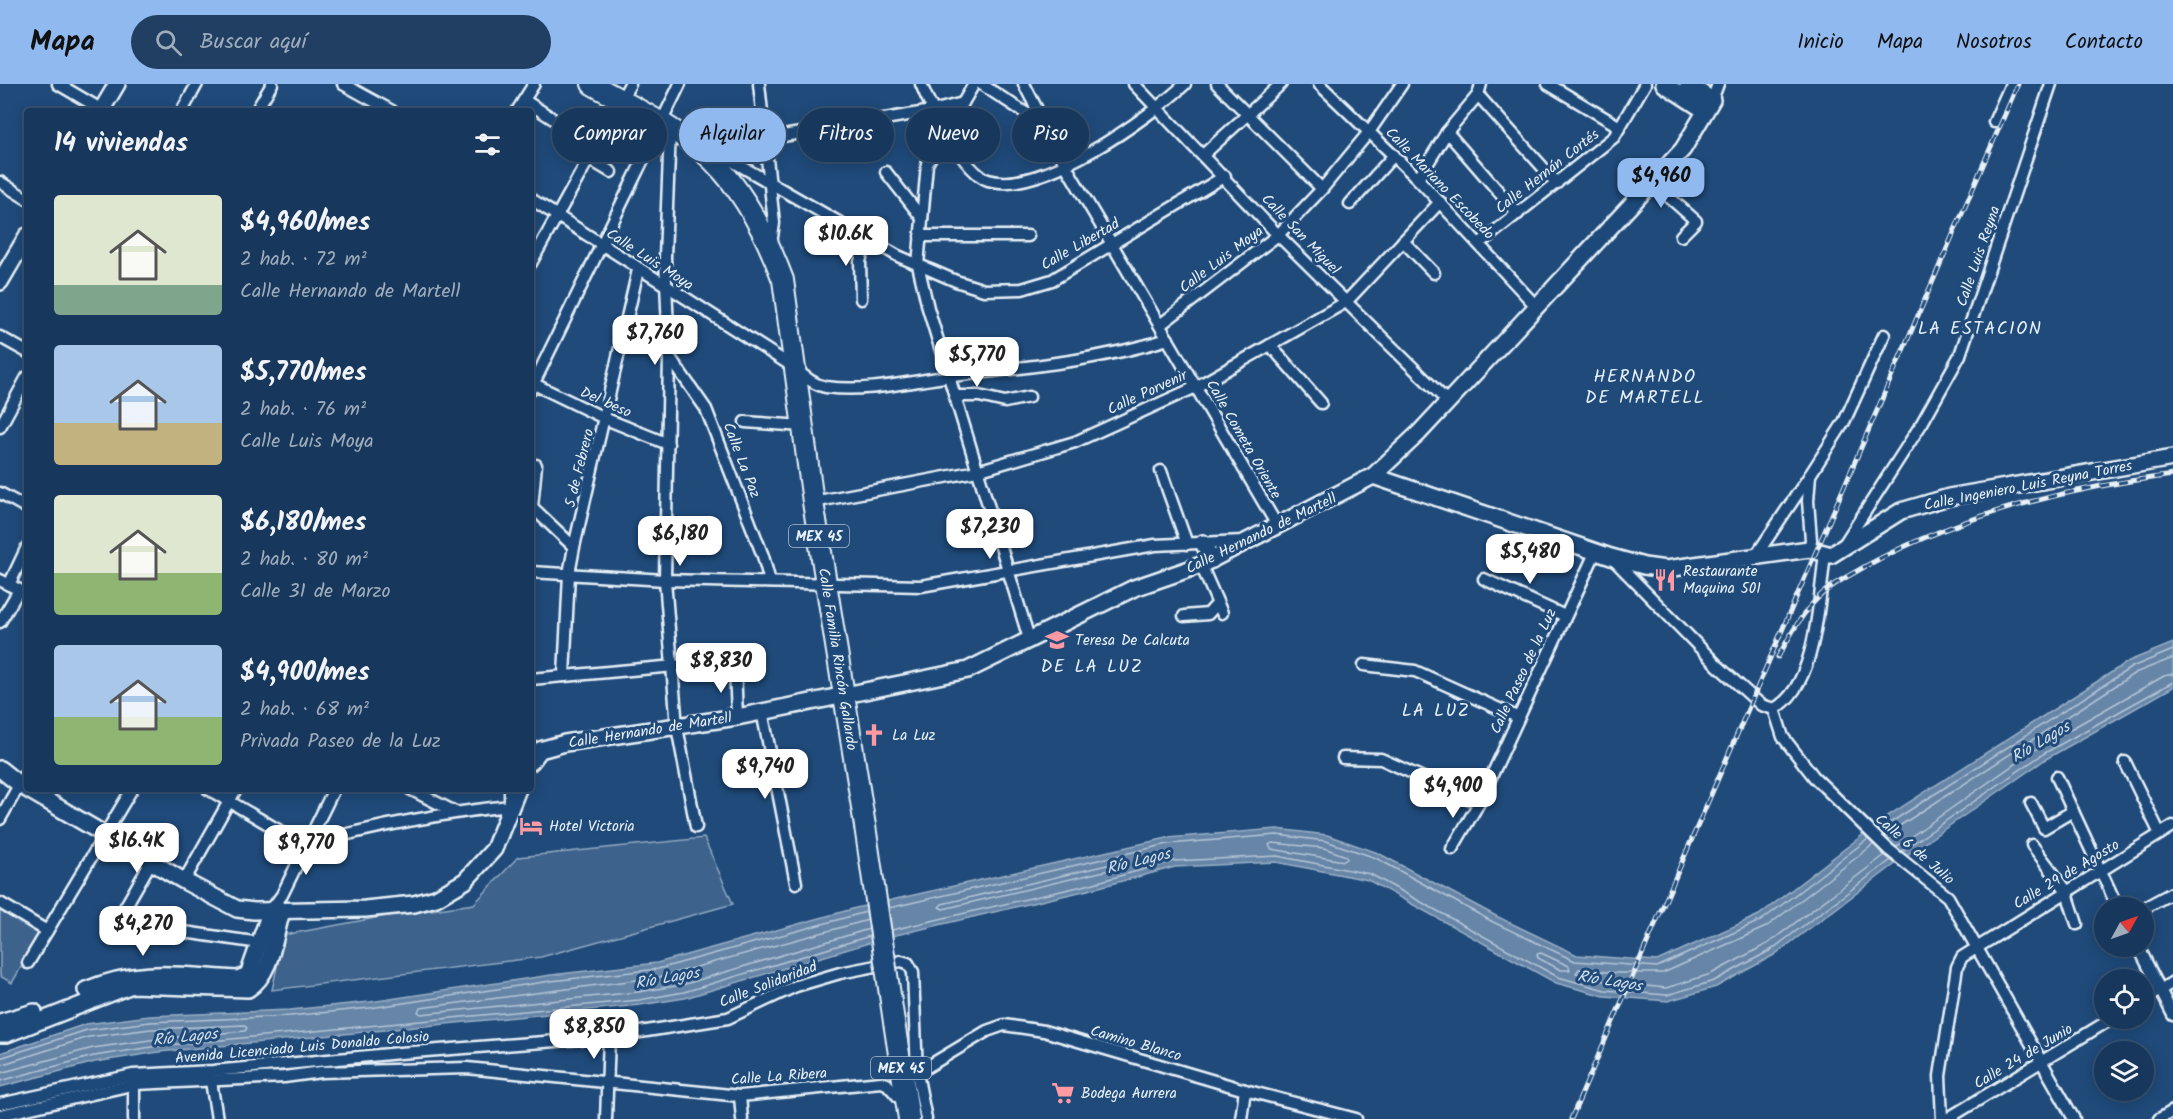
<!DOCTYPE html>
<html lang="es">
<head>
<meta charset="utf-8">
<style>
	:root { --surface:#17385c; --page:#203f62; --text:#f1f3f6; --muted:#9eacbb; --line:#365272; --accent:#90b9f0 }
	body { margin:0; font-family:Kalam,sans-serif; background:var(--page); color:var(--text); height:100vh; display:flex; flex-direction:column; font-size:22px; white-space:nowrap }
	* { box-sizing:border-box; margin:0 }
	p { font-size:20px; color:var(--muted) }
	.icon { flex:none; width:33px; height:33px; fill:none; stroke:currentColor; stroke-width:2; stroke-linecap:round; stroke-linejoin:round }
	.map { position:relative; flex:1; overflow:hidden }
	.drawer { position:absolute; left:24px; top:24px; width:510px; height:684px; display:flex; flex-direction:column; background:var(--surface); border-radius:6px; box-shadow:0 3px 15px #0003,0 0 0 2px var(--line) }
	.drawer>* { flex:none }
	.hud { position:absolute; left:552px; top:24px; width:570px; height:54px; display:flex; gap:12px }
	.needle { width:39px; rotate:50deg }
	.buttons { position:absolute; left:2094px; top:813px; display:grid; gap:12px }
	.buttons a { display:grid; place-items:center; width:60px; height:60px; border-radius:50%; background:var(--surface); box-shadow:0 3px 15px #0003,0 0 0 2px var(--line); font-size:30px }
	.price { position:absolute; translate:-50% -51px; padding:0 14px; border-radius:12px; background:#fff; color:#222; font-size:20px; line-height:39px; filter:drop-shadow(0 2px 3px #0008) }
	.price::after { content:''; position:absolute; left:50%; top:36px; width:18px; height:14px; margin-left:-9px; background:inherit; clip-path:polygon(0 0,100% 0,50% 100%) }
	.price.on { background:var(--accent); color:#111 }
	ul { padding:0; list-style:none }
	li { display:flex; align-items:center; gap:18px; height:150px; padding:0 30px }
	li span { display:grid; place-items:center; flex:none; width:168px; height:120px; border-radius:6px; color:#555 }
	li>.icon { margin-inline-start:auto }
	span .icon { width:72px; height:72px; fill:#fffc; stroke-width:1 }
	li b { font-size:26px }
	h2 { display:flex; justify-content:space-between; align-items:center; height:72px; padding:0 30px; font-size:26px }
	.tag { padding:0 21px; border-radius:27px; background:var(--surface); box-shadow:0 3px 15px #0003,0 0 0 2px var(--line); font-size:21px; line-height:54px }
	.tag.on { background:var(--accent); color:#111 }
	header { display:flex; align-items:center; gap:36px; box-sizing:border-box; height:84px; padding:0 30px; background:var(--accent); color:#111 }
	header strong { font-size:28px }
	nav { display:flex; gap:33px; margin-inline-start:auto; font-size:21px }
	.search { width:420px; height:54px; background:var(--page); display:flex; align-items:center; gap:15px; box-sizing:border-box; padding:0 21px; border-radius:33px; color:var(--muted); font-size:22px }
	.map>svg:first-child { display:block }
	.green { fill:#3c628c; stroke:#92aac2; stroke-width:1.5 }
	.water { fill:#6685a7; stroke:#9ab0c7; stroke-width:1.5 }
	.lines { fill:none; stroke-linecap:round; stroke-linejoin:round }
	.shore { stroke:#b4c6d8; stroke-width:1.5 }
	.street-casing { stroke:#e8f1f8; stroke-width:15 }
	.secondary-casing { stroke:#e8f1f8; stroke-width:20 }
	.highway-casing { stroke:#e8f1f8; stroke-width:24 }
	.street { stroke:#1f4a7a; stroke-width:10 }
	.secondary { stroke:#1f4a7a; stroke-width:15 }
	.highway { stroke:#1f4a7a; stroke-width:20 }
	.rail-casing { stroke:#e8f1f8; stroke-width:5 }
	.rail { stroke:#1f4a7a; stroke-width:3; stroke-dasharray:9; stroke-linecap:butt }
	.highway-bridge-casing { stroke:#e8f1f8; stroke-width:24; stroke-linecap:butt }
	.highway-bridge { stroke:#1f4a7a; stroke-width:20 }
	.labels { text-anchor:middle; stroke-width:6; stroke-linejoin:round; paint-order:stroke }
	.shield { fill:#1f4a7a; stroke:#acbfd2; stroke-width:1.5 }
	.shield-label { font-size:14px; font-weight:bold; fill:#e8f1f8 }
	.street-label { font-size:15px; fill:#e8f1f8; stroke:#1f4a7a }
	.poi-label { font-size:15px; fill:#e8f1f8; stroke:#1f4a7a; text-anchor:start }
	.water-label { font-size:16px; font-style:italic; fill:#d4e1ec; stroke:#1f4a7a }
	.quarter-label { font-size:18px; letter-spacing:1.5px; fill:#e8f1f8; stroke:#1f4a7a }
</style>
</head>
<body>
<header>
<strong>Mapa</strong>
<div class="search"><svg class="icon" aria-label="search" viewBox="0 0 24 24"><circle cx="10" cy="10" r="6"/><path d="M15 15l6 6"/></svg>Buscar aquí</div>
<nav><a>Inicio</a><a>Mapa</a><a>Nosotros</a><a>Contacto</a></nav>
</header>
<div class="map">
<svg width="2173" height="1035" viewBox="0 0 2173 1035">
	<rect width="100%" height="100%" fill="#1f4a7a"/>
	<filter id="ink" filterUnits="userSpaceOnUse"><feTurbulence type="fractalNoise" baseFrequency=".0167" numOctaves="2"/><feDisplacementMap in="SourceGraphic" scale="12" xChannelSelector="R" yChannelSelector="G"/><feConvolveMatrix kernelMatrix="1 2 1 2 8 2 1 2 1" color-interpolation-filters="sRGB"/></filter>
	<g filter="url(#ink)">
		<g class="green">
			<path d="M704 754 733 820 541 873 272 906 284 851 381 833 474 820 518 773Z"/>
			<path d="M0 825 41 849 12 899 0 892Z"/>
		</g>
		<path class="water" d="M2173 559V603L2046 675 1910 769 1774 871 1716 903 1668 917 1604 912 1556 899 1368 796 1276 778 1175 783 1088 806 892 852 685 914 640 921 159 968 95 978 0 1003V969L86 940 150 932 290 926 370 918 551 891 657 879 856 824 1167 754 1277 745 1327 751 1378 769 1496 832 1577 871 1657 877 1759 831 1886 733 2129 577Z"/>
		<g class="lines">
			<g class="shore">
				<path d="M1879 746 2132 583 2173 566"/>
				<path d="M1884 752 2135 589 2173 574"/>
				<path d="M1272 759 1324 764 1346 772 1347 775 1344 777 1271 765 1269 761Z"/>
				<path d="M1874 760 1766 843 1663 889H1617L1579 885 1576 889 1607 898 1666 904 1711 890 1767 860 1885 771"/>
				<path d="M1896 763 2039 663 2164 592 2173 590"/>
				<path d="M1902 767 2043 670 2173 598"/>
				<path d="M1107 781 1111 783 1109 786 943 825 939 823 942 820Z"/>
				<path d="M889 824 1168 760 1277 751 1326 757 1376 774 1493 838 1575 877 1657 883 1762 836 1868 755"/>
				<path d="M868 836 660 893 420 924 418 928 421 930 638 908 682 901 869 845"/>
				<path d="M892 846 1087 801 1174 777 1277 772 1370 790 1558 893 1605 906 1667 911 1714 897 1771 866 1891 776"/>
				<path d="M1541 869 1569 882 1570 886H1561L1538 874 1537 870Z"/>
				<path d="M0 974 87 946 150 938 290 932 370 924 551 897 658 885 866 828"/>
				<path d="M0 981 89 953 151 945 244 941 247 944 245 947 157 955 93 964 0 989"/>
				<path d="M0 997 94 972 158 962 639 916 684 908 870 852"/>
			</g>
			<g class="street-casing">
				<g id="street">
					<path d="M58 0 104 27"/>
					<path d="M343 0 392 27"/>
					<path d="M759 0 774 139 771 160"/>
					<path d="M921 0C930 23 965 89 988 96 1040 112 1149 34 1185 0"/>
					<path d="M974 0 927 80 918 181 928 224 1030 558"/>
					<path d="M981 0 1044 41"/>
					<path d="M1024 0 1066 82 1278 443"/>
					<path d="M1134 0 1278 151 1448 318"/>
					<path d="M1217 0 1322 105"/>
					<path d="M1319 0 1418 95 1536 222"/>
					<path d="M1548 0 1620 43"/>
					<path d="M1478 11 1557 99"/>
					<path d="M524 16 561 40"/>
					<path d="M1712 16 1718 0"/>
					<path d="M182 27 197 0"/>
					<path d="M256 27 272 0"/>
					<path d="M517 27 534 0"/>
					<path d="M1994 38 2011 0"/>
					<path d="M670 46 665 173 669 272 665 496 677 643 696 743"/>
					<path d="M1447 48 1518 130"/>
					<path d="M765 55 932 27 963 19"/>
					<path d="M709 67 732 77 898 172 956 197 984 206 1022 205 1052 196 1225 92"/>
					<path d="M1203 71 1281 0"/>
					<path d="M589 75 611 88"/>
					<path d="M886 88 922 134"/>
					<path d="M1418 95 1447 48 1478 11 1481 0"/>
					<path d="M0 98 27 115"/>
					<path d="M1652 98 1696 137 1681 152"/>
					<path d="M531 115 795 284C803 292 814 301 826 303 868 309 911 297 952 292 1026 283 1097 277 1168 255"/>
					<path d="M1350 120 1394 71"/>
					<path d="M920 152H1028"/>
					<path d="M1403 157 1434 189"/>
					<path d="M1479 160 1614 53 1645 0"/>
					<path d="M531 179 630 0"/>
					<path d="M861 215 860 178 866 154"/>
					<path d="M1160 241 1278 151 1322 105 1369 48 1402 0"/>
					<path d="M0 253 27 268"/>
					<path d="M1270 261 1321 319"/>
					<path d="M669 272 706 325 763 472 770 498"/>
					<path d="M534 300 606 335 668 360"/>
					<path d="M531 305 680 0"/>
					<path d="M955 312H979L1005 318 1029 313"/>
					<path d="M745 338 804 342"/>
					<path d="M0 343 27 293"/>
					<path d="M1161 387 1187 460"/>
					<path d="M0 409 27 424"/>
					<path d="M813 418 977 387 1075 358 1196 303 1346 218 1440 118"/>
					<path d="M531 422 574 463"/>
					<path d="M532 423 536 381"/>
					<path d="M1843 462 1922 339 1960 271 2051 0"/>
					<path d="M1809 465 1811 456 1808 417 1810 391 1844 338 1884 251"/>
					<path d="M1755 473 1810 391"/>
					<path d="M1613 475 1718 582 1761 621 1774 625"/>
					<path d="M1201 481 1222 529"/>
					<path d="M531 488 665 496 921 502 1155 461 1243 457"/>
					<path d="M1484 495 1565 532"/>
					<path d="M0 496 27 510"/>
					<path d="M9 501 27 463"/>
					<path d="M1184 532 1208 530 1217 520"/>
					<path d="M0 538 19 506"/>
					<path d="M1364 581 1415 587 1517 633"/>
					<path d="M564 592 569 490 574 463 638 186"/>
					<path d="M531 595 730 577 735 583 737 633"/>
					<path d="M1774 625 1783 653 1814 693 1888 765 1948 813 2074 1035"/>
					<path d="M1774 625C1817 603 1819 513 1825 470"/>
					<path d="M762 627 796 799"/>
					<path d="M1343 674 1381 675 1479 719"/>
					<path d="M2125 678 2160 750"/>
					<path d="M2057 693 2118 824"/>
					<path d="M208 705 304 761C372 743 440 729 510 722V705"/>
					<path d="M410 705 455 728"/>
					<path d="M2031 719 2044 744 2073 727"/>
					<path d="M0 735 27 687"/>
					<path d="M2032 761 2066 806 2077 840"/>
					<path d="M1452 765 1479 719 1596 467"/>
					<path d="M184 797 236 705"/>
					<path d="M0 819 47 847"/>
					<path d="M2144 824 2172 809"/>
					<path d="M271 826 282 811 334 705"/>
					<path d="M120 832 151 778"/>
					<path d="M177 847 260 859"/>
					<path d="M2138 862 2173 931"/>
					<path d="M28 879 132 705"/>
					<path d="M2144 916 2173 898"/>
					<path d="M917 989 987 947 1004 941 1044 947 1245 1006 1356 1035"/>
					<path d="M134 994V1035"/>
					<path d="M211 997 217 1035"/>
					<path d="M740 1012 742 1035"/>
					<path d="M0 1020 133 991 213 987 400 969 609 953 728 934 796 902 840 889 901 877 908 879 913 888 917 989 926 1035"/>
					<path d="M0 1031 136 1000 284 993 321 988 467 984 740 1012 881 998 887 1000 903 1018"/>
					<path d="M606 1035 609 953"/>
					<path d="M1241 1035 1245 1006"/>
					<path d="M1942 1035 1940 992 1957 883 1962 873 2173 742"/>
					<path d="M1947 1035 2113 934"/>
					<path d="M2159 1035 2173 1027"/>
				</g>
			</g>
			<g class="secondary-casing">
				<g id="secondary">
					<path d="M1664 0 1704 26"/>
					<path d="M101 27 117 0"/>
					<path d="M0 198 27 152"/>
					<path d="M1373 392 1611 473 1644 482 1666 485 1809 465 1831 471 1901 427 1949 413 2173 374"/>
					<path d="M1203 459 1212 476"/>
					<path d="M531 678 540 666 565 659 737 633 968 586 1134 504 1201 481 1373 392 1419 349 1683 65 1712 16 1688 0"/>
					<path d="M0 685 20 701 184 797 237 825 254 827 365 825 414 820 436 814 465 797 494 765 518 705"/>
					<path d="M86 906C141 883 181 892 238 895L248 891 271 826"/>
					<path d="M0 938 34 928"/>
					<path d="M0 950H7L132 901 248 905C272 890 274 853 282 827"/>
				</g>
			</g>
			<g class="highway-casing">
				<g id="highway">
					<path d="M592 0C630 22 682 46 713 77 746 110 767 153 783 196L813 418 865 742"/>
					<path d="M894 938 909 1035"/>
				</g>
			</g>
			<use href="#street" class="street"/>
			<use href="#secondary" class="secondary"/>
			<use href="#highway" class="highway"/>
			<g class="rail-casing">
				<g id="rail">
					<path d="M1778 573C1790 552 1801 530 1819 513 1831 500 1849 492 1864 483 1958 431 2067 404 2173 391"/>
					<path d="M1571 1035 2018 0"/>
				</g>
			</g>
			<use href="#rail" class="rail"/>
			<g class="highway-bridge-casing">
				<path id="highway-bridge" d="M865 742 894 938"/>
			</g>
			<use href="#highway-bridge" class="highway-bridge"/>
		</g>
	</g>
	<defs>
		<g id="restaurant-bare" transform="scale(1.8)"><path d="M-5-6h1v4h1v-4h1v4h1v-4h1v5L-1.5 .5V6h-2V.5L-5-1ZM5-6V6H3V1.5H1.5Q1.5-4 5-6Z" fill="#ff9aa2" stroke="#1f4a7a" stroke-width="2.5" paint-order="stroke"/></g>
		<g id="school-bare" transform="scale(1.8)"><path d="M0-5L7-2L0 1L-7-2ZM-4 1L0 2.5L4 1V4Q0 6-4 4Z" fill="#ff9aa2" stroke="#1f4a7a" stroke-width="2.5" paint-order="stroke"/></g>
		<g id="church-bare" transform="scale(1.8)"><path d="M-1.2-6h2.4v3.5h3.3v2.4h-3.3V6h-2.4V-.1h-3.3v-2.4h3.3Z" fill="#ff9aa2" stroke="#1f4a7a" stroke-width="2.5" paint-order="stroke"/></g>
		<g id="hotel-bare" transform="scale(1.8)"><path d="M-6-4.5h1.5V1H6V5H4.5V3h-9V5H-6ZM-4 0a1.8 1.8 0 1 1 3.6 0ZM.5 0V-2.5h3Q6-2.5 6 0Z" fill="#ff9aa2" stroke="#1f4a7a" stroke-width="2.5" paint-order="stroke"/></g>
		<g id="supermarket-bare" transform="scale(1.8)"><path d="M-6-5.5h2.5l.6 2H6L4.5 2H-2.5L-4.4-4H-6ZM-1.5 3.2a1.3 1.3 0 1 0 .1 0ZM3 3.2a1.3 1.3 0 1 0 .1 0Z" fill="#ff9aa2" stroke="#1f4a7a" stroke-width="2.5" paint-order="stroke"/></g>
	</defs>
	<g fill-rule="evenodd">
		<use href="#restaurant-bare" x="1665" y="496"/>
		<use href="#school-bare" x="1057" y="556"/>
		<use href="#church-bare" x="874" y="651"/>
		<use href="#hotel-bare" x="531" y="742"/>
		<use href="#supermarket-bare" x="1063" y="1009"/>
	</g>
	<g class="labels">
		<g class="shield">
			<rect x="789" y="441" width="60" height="22" rx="4.5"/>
			<rect x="871" y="973" width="60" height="22" rx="4.5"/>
		</g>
		<g class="shield-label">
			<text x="819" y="457">MEX 45</text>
			<text x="901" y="989">MEX 45</text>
		</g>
		<g class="street-label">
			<text transform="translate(1547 87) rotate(-38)" y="5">Calle Hernán Cortés</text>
			<text transform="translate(1440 99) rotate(46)" y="5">Calle Mariano Escobedo</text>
			<text transform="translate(1301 150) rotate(46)" y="5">Calle San Miguel</text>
			<text transform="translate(1080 160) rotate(-30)" y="5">Calle Libertad</text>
			<text transform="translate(1978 172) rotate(-71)" y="5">Calle Luis Reyna</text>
			<text transform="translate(650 175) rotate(33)" y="5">Calle Luis Moya</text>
			<text transform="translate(1221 175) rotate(-37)" y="5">Calle Luis Moya</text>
			<text transform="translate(1147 308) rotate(-25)" y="5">Calle Porvenir</text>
			<text transform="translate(606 318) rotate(24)" y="5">Del beso</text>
			<text transform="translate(1244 355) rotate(60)" y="5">Calle Cometa Oriente</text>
			<text transform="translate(742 376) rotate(69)" y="5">Calle La Paz</text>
			<text transform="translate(579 384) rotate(-76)" y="5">5 de Febrero</text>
			<text transform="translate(2028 401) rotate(-11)" y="5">Calle Ingeniero Luis Reyna Torres</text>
			<text transform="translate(1261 449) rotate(-26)" y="5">Calle Hernando de Martell</text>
			<text transform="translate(838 575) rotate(81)" y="5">Calle Familia Rincón Gallardo</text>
			<text transform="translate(1523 587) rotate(-65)" y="5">Calle Paseo de la Luz</text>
			<text transform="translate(650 646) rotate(-9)" y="5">Calle Hernando de Martell</text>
			<text transform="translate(1915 765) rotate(41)" y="5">Calle 6 de Julio</text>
			<text transform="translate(2066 790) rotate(-31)" y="5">Calle 29 de Agosto</text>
			<text transform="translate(768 900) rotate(-21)" y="5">Calle Solidaridad</text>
			<text transform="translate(1136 959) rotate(16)" y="5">Camino Blanco</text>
			<text transform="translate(302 963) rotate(-5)" y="5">Avenida Licenciado Luis Donaldo Colosio</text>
			<text transform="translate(2023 972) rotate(-31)" y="5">Calle 24 de Junio</text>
			<text transform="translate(779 992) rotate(-4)" y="5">Calle La Ribera</text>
		</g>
		<g class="poi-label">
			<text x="1683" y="492">Restaurante<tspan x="1683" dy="17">Maquina 501</tspan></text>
			<text x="1075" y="561">Teresa De Calcuta</text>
			<text x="892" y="656">La Luz</text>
			<text x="549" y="747">Hotel Victoria</text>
			<text x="1081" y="1014">Bodega Aurrera</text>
		</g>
		<g class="water-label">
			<text transform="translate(2040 657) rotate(-31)" y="6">Río Lagos</text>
			<text transform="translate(1138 776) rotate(-14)" y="6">Río Lagos</text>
			<text transform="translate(667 893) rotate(-10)" y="6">Río Lagos</text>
			<text transform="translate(1610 896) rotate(9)" y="6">Río Lagos</text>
			<text transform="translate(185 952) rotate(-6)" y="6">Río Lagos</text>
		</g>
		<g class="quarter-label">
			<text x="1980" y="250">LA ESTACION</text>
			<text x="1645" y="298">HERNANDO<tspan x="1645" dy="21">DE MARTELL</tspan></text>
			<text x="1092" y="588">DE LA LUZ</text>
			<text x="1436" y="632">LA LUZ</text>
		</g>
	</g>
</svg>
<div class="buttons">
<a><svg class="needle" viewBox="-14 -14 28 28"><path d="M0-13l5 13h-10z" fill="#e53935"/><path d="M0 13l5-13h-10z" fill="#9eacbb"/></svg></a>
<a><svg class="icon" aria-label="locate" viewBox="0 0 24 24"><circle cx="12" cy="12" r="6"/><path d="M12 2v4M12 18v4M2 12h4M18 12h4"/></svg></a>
<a><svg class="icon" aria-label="layers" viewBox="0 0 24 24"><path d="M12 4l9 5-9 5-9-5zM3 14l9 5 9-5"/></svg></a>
</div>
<b class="price on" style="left:1661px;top:125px">$4,960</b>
<b class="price" style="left:846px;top:183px">$10.6K</b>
<b class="price" style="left:655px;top:282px">$7,760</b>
<b class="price" style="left:977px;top:304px">$5,770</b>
<b class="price" style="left:990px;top:476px">$7,230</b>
<b class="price" style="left:680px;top:483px">$6,180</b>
<b class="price" style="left:1530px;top:501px">$5,480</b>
<b class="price" style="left:721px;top:610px">$8,830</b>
<b class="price" style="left:765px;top:716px">$9,740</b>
<b class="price" style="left:1453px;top:735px">$4,900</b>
<b class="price" style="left:137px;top:790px">$16.4K</b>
<b class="price" style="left:306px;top:792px">$9,770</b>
<b class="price" style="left:143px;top:873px">$4,270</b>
<b class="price" style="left:594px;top:976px">$8,850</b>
<div class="hud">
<a class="tag">Comprar</a>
<a class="tag on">Alquilar</a>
<a class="tag">Filtros</a>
<a class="tag">Nuevo</a>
<a class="tag">Piso</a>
</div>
<section class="drawer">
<h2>14 viviendas<svg class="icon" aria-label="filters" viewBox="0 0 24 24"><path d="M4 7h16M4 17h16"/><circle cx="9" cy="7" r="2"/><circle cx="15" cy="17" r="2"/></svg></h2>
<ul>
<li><span style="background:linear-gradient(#dfe7d0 75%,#7fa58c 0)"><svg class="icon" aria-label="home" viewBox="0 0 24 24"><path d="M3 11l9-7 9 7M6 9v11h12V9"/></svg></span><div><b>$4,960/mes</b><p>2 hab. · 72 m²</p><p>Calle Hernando de Martell</p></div></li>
<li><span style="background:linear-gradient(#a9c7e8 65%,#c2b280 0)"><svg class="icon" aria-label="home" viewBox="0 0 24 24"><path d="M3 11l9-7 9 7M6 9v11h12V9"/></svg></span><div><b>$5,770/mes</b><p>2 hab. · 76 m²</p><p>Calle Luis Moya</p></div></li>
<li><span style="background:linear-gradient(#dfe7d0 65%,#8fb573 0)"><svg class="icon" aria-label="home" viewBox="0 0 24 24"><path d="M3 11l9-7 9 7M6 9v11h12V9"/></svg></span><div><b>$6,180/mes</b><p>2 hab. · 80 m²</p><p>Calle 31 de Marzo</p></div></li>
<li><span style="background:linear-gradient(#a9c7e8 60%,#8fb573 0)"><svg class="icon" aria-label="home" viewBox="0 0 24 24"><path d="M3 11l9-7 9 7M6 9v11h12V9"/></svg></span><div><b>$4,900/mes</b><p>2 hab. · 68 m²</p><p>Privada Paseo de la Luz</p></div></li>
</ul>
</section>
</div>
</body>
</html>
